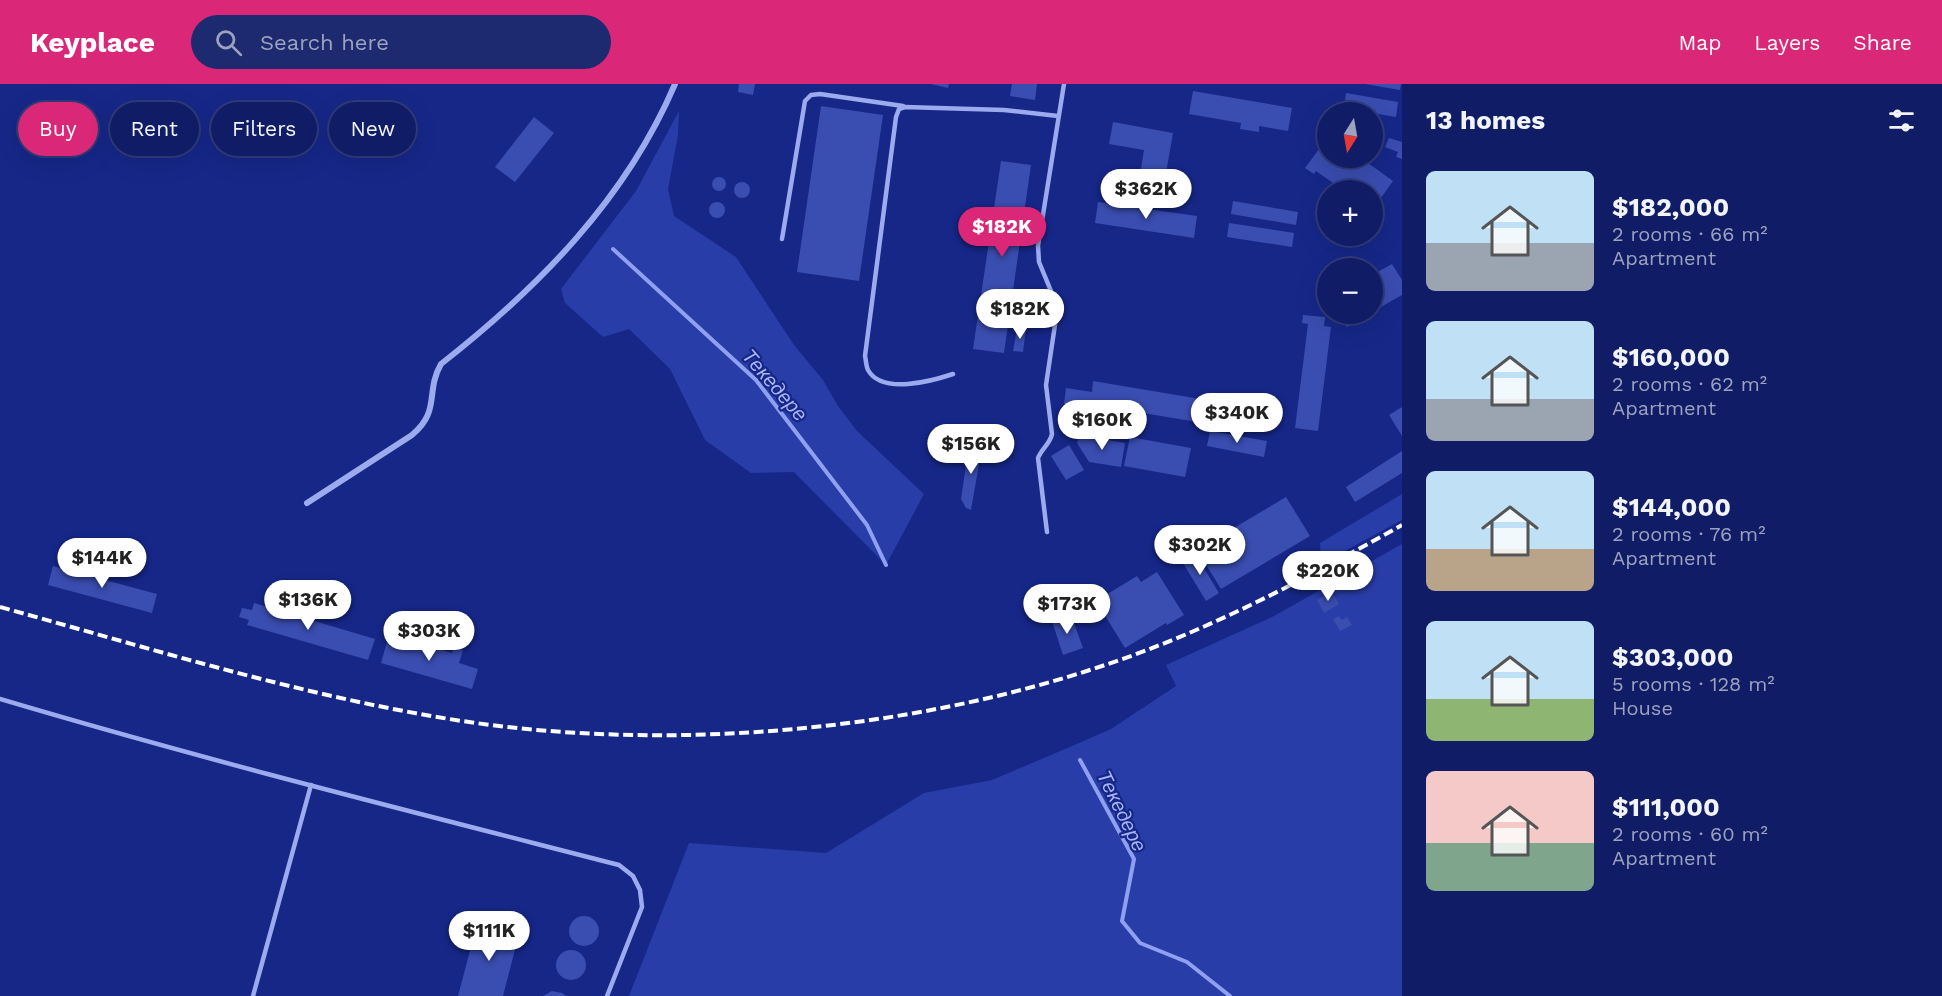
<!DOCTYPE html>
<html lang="en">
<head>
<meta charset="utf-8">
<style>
	:root { --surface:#101d66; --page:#1e2a6f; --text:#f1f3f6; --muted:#9ca2bf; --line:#303b7a; --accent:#db2777 }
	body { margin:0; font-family:"Work Sans",sans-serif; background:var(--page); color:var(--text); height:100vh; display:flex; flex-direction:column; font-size:22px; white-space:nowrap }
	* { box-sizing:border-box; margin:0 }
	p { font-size:20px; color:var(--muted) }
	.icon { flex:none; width:33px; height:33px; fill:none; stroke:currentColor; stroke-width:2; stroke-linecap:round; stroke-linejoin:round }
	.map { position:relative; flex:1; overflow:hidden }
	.panel { display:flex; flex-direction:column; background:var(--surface); width:540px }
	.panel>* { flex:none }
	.guide { position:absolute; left:18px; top:18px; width:570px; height:54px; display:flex; gap:12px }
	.needle { width:39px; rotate:191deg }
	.buttons { position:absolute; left:1317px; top:18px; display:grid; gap:12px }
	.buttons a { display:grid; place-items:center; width:66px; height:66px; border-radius:50%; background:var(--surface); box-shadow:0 6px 24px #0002,0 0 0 2px var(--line); font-size:30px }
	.price { position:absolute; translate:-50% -51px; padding:0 14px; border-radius:21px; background:#fff; color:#222; font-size:20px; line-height:39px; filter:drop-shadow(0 2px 3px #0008) }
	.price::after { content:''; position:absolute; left:50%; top:36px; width:18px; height:14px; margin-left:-9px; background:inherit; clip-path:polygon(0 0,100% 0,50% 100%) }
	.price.current { background:var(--accent); color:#fff }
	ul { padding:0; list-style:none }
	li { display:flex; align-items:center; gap:18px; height:150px; padding:0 24px }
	li span { display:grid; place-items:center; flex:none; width:168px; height:120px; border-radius:9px; color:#555 }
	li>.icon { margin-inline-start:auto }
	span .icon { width:72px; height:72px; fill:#fffc; stroke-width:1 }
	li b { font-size:26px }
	h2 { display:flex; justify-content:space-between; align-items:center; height:72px; padding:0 24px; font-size:26px }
	.pill { padding:0 21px; border-radius:27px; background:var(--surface); box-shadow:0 6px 24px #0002,0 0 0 2px var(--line); font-size:21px; line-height:54px }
	.pill.current { background:var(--accent); color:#fff }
	header { display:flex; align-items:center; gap:36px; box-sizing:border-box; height:84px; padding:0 30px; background:var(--accent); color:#fff }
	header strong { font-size:28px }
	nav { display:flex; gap:33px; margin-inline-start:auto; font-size:21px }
	.search { width:420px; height:54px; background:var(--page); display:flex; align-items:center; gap:15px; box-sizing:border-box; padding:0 21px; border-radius:33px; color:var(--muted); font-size:22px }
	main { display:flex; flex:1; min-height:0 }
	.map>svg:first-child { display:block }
	.green { fill:#283da7 }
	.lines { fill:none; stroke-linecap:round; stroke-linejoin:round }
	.stream { stroke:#8fa0f1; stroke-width:4 }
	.building { fill:#3a4db0 }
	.lane { stroke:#9caaee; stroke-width:4.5 }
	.street { stroke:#9caaee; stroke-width:6 }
	.rail { stroke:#fff; stroke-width:4; stroke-dasharray:10 4.5; stroke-linecap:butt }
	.labels { text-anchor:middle; stroke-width:4.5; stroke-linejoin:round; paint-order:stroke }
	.water-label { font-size:20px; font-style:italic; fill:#a8b5f6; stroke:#162788 }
</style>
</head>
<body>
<header>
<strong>Keyplace</strong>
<div class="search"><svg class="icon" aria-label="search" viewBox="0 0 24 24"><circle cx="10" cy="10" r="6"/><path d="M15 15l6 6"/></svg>Search here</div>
<nav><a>Map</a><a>Layers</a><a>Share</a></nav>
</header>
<main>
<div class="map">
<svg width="1402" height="912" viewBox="0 0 1402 912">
	<rect width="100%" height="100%" fill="#162788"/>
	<g class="green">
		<path d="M679 27 678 51 668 105 674 132 736 173 794 261 823 296 838 322 857 347 924 410 886 481 794 388 751 389 705 356 670 285 629 245 603 253 565 219 561 205 636 107Z"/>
		<path d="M1402 410V436L1328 476 1321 477 1320 459Z"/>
		<path d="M1402 460V912H629L689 759 826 769 924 709 992 696 1065 665 1111 645 1176 602 1166 581 1274 532Z"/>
	</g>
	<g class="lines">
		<g class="stream">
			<path d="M613 165 756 296 867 441 886 481"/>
			<path d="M1080 676 1134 775 1122 837 1140 859 1187 878 1230 912"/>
		</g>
	</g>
	<g class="building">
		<path d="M739 0H755L753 11 738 8Z"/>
		<path d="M931 0H949L948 4Z"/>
		<path d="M1012 0H1037L1035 16 1010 12Z"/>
		<path d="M1365 0H1401L1400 6Z"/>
		<path d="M1193 7 1292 24 1288 47 1259 42V48L1240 45 1241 39 1189 30Z"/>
		<path d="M1346 9 1398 18 1396 33 1344 24Z"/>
		<path d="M821 22 883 31 859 197 797 188Z"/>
		<path d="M534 33 554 49 515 98 495 83Z"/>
		<path d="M1113 38 1173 49 1166 89 1141 85 1144 66 1109 60Z"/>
		<path d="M1328 53V74H1361L1393 97 1378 118 1372 114V106H1363L1355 101 1352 106H1343L1316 87 1314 90 1305 84Z"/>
		<path d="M1389 54 1402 58V75L1396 73 1398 68 1385 63Z"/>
		<path d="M1001 77 1031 81 1004 269 973 265Z"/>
		<circle cx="719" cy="100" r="7"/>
		<circle cx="742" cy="106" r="8"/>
		<path d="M1233 117 1298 128 1296 141 1231 130Z"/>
		<path d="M1098 118 1197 132 1194 154 1095 139Z"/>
		<circle cx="717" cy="126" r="8"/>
		<path d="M1229 139 1294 149 1292 163 1227 153Z"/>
		<path d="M1392 180 1402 196V211L1372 228V191Z"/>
		<path d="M1339 230H1370L1347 243Z"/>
		<path d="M1303 231 1325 233 1324 242 1331 243 1318 347 1295 344 1308 240 1302 239Z"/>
		<path d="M1017 244 1026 245 1023 268 1013 267Z"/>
		<path d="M1093 297 1260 325 1257 348 1095 321 1094 325 1064 320 1066 304 1092 308Z"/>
		<path d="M1402 323V352L1389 331Z"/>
		<path d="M1210 347 1267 357 1264 373 1207 362Z"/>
		<path d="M1079 351 1125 359 1121 383 1089 378 1077 359Z"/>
		<path d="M1130 353 1191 364 1185 393 1124 382Z"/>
		<path d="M969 361 982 363 971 426 966 424 961 415Z"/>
		<path d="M1069 361 1084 386 1066 396 1051 372Z"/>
		<path d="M1402 367V389L1355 418 1346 403Z"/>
		<path d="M1286 413 1310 452 1221 505 1197 466Z"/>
		<path d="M1193 466 1219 509 1206 517 1180 474Z"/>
		<path d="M53 482 157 510 152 529 48 501Z"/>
		<path d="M1157 488 1184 531 1167 541 1166 539 1125 564 1096 517 1137 492 1141 498Z"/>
		<path d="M1332 508 1339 520 1324 529 1317 516Z"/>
		<path d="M254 519 375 555 368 576 247 541 249 536 239 533 242 524 252 526Z"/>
		<path d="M1071 531 1083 564 1063 571 1052 537Z"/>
		<path d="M1339 532 1342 536 1347 533 1352 541 1340 547 1333 535Z"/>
		<path d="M394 551 452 569 454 563 463 566 459 579 478 585 472 605 381 579 387 558 392 559Z"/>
		<circle cx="584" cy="847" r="15"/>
		<path d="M477 840 519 850 503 912H458Z"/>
		<circle cx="571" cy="881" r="15"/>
		<path d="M552 907 562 909 566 912H543Z"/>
	</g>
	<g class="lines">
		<g class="lane">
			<path d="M782 155 805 17 811 11 820 10 903 22"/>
			<path d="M953 290C932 297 882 311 868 286 866 282 866 276 865 272L896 33 899 25 905 23 1004 26 1058 32"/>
			<path d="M1047 448 1038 374C1042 364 1050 360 1052 350L1046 301 1056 234 1051 207 1039 178 1038 162 1064 0"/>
			<path d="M0 615C205 676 413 728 619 781L633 792 640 806 642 823 607 912"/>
			<path d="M253 912 311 701"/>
		</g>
		<path class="street" d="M307 419 412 351C441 327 425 308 441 280 538 204 626 115 675 0"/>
		<path class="rail" d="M0 523C153 565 305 613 462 637 667 668 907 648 1105 581 1208 547 1307 494 1402 441"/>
	</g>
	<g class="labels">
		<g class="water-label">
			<text transform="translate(775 301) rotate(49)" y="7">Текедере</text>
			<text transform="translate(1122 727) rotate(64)" y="7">Текедере</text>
		</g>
	</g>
</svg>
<div class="buttons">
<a><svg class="needle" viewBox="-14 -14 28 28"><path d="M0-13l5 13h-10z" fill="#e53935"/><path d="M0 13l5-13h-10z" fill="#9ca2bf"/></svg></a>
<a>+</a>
<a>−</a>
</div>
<b class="price" style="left:1146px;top:136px">$362K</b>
<b class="price current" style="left:1002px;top:174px">$182K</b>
<b class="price" style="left:1020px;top:256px">$182K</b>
<b class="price" style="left:1237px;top:360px">$340K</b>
<b class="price" style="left:1102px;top:367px">$160K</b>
<b class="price" style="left:971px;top:391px">$156K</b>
<b class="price" style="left:1200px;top:492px">$302K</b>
<b class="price" style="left:102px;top:505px">$144K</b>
<b class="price" style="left:1328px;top:518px">$220K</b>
<b class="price" style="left:308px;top:547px">$136K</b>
<b class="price" style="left:1067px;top:551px">$173K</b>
<b class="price" style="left:429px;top:578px">$303K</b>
<b class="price" style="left:489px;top:878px">$111K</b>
<div class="guide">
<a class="pill current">Buy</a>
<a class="pill">Rent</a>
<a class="pill">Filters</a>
<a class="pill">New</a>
</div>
</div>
<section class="panel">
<h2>13 homes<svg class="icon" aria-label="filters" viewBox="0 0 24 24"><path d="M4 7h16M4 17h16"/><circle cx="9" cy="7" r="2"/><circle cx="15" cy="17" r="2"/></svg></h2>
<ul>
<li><span style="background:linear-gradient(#bfe0f5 60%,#9aa5b1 0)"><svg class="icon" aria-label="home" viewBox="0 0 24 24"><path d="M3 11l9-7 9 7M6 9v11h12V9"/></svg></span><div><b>$182,000</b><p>2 rooms · 66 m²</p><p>Apartment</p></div></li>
<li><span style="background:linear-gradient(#bfe0f5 65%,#9aa5b1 0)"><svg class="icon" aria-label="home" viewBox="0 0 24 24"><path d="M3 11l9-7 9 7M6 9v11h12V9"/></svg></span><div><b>$160,000</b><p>2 rooms · 62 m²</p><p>Apartment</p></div></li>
<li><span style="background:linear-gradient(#bfe0f5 65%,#b9a48a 0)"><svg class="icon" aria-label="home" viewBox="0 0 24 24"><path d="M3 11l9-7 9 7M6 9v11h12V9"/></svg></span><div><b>$144,000</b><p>2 rooms · 76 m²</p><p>Apartment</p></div></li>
<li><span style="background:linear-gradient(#bfe0f5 65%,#8fb573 0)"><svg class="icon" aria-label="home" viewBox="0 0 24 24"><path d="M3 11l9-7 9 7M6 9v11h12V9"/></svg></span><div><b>$303,000</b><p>5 rooms · 128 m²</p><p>House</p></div></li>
<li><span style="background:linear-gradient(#f6c9c9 60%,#7fa58c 0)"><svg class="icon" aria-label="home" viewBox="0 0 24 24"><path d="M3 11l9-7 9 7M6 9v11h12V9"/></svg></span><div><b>$111,000</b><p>2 rooms · 60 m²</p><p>Apartment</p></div></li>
</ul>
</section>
</main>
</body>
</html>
